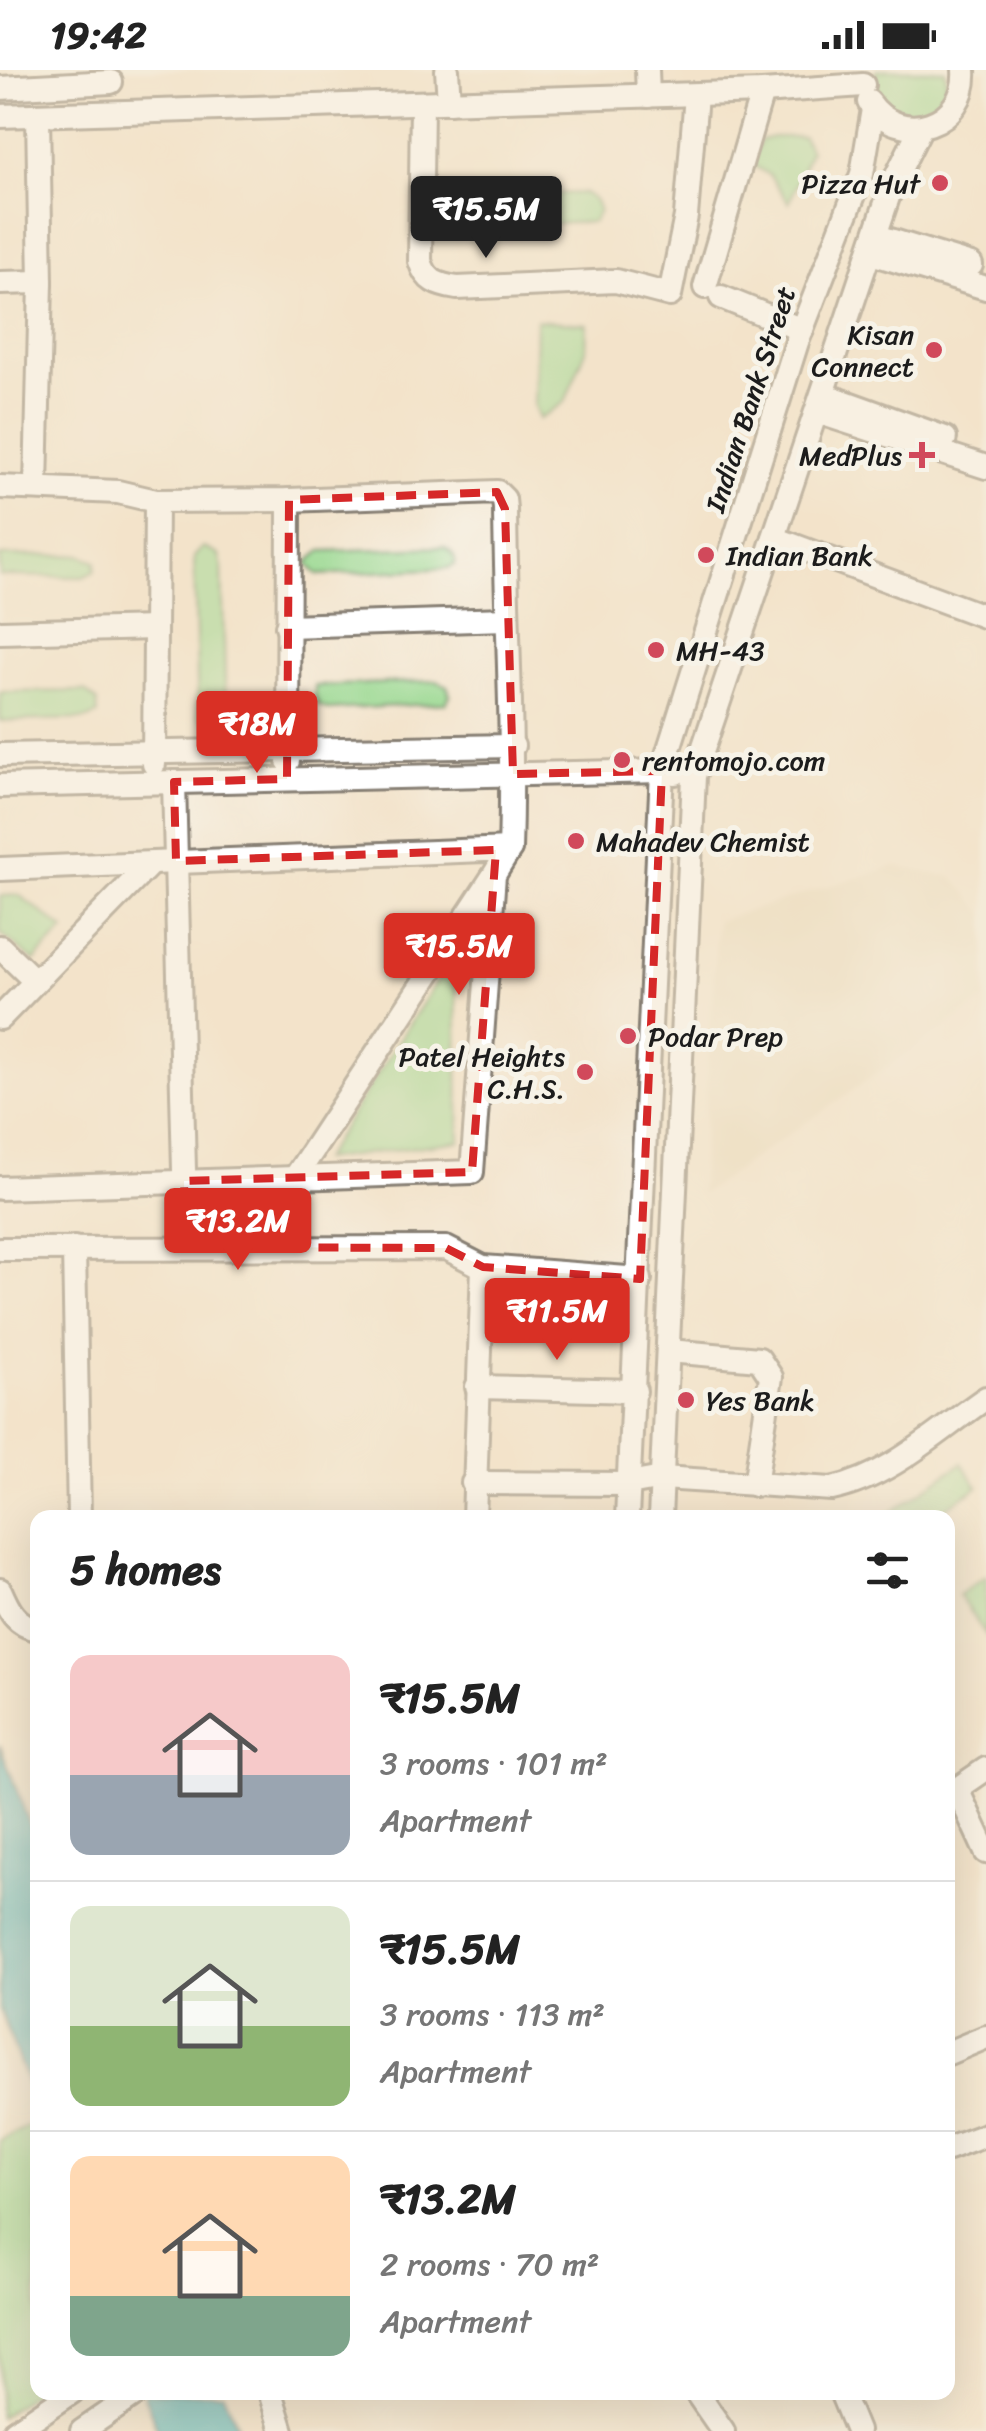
<!DOCTYPE html>
<html lang="en">
<head>
<meta charset="utf-8">
<style>
	:root { --surface:#fff; --page:#f6f6f6; --text:#222; --muted:#767676; --line:#e0e0e0; --accent:#d93025 }
	body { margin:0; font-family:Sriracha,sans-serif; background:var(--page); color:var(--text); height:100vh; display:flex; flex-direction:column; font-size:38px; white-space:nowrap }
	* { box-sizing:border-box; margin:0 }
	p { font-size:32px; color:var(--muted) }
	.icon { flex:none; width:55px; height:55px; fill:none; stroke:currentColor; stroke-width:2; stroke-linecap:round; stroke-linejoin:round }
	.map { position:relative; flex:1; overflow:hidden }
	.side { position:absolute; left:30px; top:1440px; width:925px; height:890px; display:flex; flex-direction:column; background:var(--surface); border-radius:20px; box-shadow:0 10px 40px #0002 }
	.side>* { flex:none }
	.price { position:absolute; translate:-50% -85px; padding:0 22px; border-radius:10px; background:var(--accent); color:#fff; font-size:32px; line-height:65px; filter:drop-shadow(0 2px 5px #0008) }
	.price::after { content:''; position:absolute; left:50%; top:60px; width:30px; height:22px; margin-left:-15px; background:inherit; clip-path:polygon(0 0,100% 0,50% 100%) }
	.price.selected { background:#222; color:#fff }
	ul { padding:0; list-style:none }
	li { display:flex; align-items:center; gap:30px; height:250px; padding:0 40px }
	li+li { border-top:2px solid var(--line) }
	li span { display:grid; place-items:center; flex:none; width:280px; height:200px; border-radius:20px; color:#555 }
	li>.icon { margin-inline-start:auto }
	span .icon { width:120px; height:120px; fill:#fffc; stroke-width:1 }
	li b { font-size:42px }
	h2 { display:flex; justify-content:space-between; align-items:center; height:120px; padding:0 40px; font-size:42px }
	.status { display:flex; justify-content:space-between; align-items:center; height:70px; padding:0 50px; background:var(--surface); direction:ltr }
	.status svg { height:28px; fill:currentColor }
	.map>svg:first-child { display:block }
	.built { fill:#e9d9ba }
	.green { fill:#97d88f; stroke:#5a7a56; stroke-width:2.5 }
	.water { fill:#3fafb8; stroke:#2e666a; stroke-width:2.5 }
	.lines { fill:none; stroke-linecap:round; stroke-linejoin:round }
	.minor-casing { stroke:#888074; stroke-width:28 }
	.minor { stroke:#fff; stroke-width:22 }
	.marked { fill:none; stroke:#d62828; stroke-width:8; stroke-dasharray:20 12; stroke-linejoin:round }
	.poi-dot { fill:#d1495b; stroke:#f7f3e8; stroke-width:4 }
	.labels { text-anchor:middle; stroke-width:10; stroke-linejoin:round; paint-order:stroke }
	.poi-label { font-size:28px; fill:#1c1c1c; stroke:#f7f3e8; text-anchor:start }
	.street-label { font-size:28px; fill:#1c1c1c; stroke:#f7f3e8 }
</style>
</head>
<body>
<div class="status"><b>19:42</b><svg viewBox="0 0 49 12"><path d="M0 12V9h3v3zM5 12V6h3v6zM10 12V3h3v9zM15 12V0h3v12zM26 1h20v11H26zM47 4h2v5h-2z"/></svg></div>
<div class="map">
<svg width="986" height="2361" viewBox="0 0 986 2361">
	<rect width="100%" height="100%" fill="#f7f3e8"/>
	<filter id="ink" filterUnits="userSpaceOnUse"><feTurbulence type="fractalNoise" baseFrequency=".01" numOctaves="2"/><feDisplacementMap in="SourceGraphic" scale="20" xChannelSelector="R" yChannelSelector="G"/><feConvolveMatrix kernelMatrix="1 2 1 2 8 2 1 2 1" color-interpolation-filters="sRGB"/></filter>
	<filter id="wash" filterUnits="userSpaceOnUse"><feTurbulence type="fractalNoise" baseFrequency=".0048" numOctaves="4" result="noise"/><feDisplacementMap in="SourceGraphic" scale="40" xChannelSelector="R" yChannelSelector="G"/><feGaussianBlur stdDeviation="2.25" result="paint"/><feColorMatrix in="noise" values="0 0 0 0 0 0 0 0 0 0 0 0 0 0 0 0 0 1.4 0 .05"/><feComposite in="paint" operator="in"/></filter>
	<g filter="url(#wash)">
		<rect width="100%" height="100%" fill="#f3e3cb"/>
		<path class="built" d="M894 796 952 807 983 841 986 847V929L700 1125 717 851Z"/>
		<g class="green">
			<path d="M876 0H945C952 36 930 45 899 46 883 32 871 23 876 0Z"/>
			<path d="M773 67H803L810 81 789 133 770 106 750 93 761 70Z"/>
			<path d="M582 123C592 126 596 131 599 141L593 152 483 157 465 140 463 132 474 126Z"/>
			<path d="M536 250 587 254 586 280 565 332 539 349 534 336Z"/>
			<path d="M203 477 219 485 222 497 226 645 220 655 209 659 198 646 194 487Z"/>
			<path d="M444 477C452 482 456 486 455 495L448 498 318 505 307 493 321 481Z"/>
			<path d="M80 485 96 491 95 501 83 507 0 506V486Z"/>
			<path d="M437 611 447 616 450 625 446 633 329 640 319 636 315 628V616Z"/>
			<path d="M84 621 97 631 98 644 88 649 0 651V622Z"/>
			<path d="M19 825 65 860 34 891 0 863V826Z"/>
			<path d="M455 883 460 1071 322 1090Z"/>
			<path d="M962 1393 978 1417 932 1447H885Z"/>
			<path d="M986 1506V1565L958 1525Z"/>
			<path d="M37 2052V2320L0 2347V2070Z"/>
		</g>
		<g class="water">
			<path d="M0 1675 37 1774V2040L0 1939Z"/>
			<path d="M143 2323H224L240 2361H158Z"/>
		</g>
	</g>
	<g filter="url(#ink)">
		<g class="lines">
			<g class="minor-casing">
				<g id="minor">
					<path d="M447 0 449 32"/>
					<path d="M647 0 648 26"/>
					<path d="M0 18 111 12"/>
					<path d="M869 32C900 78 968 55 964 0"/>
					<path d="M422 33 420 191C426 211 437 215 457 218L616 211 670 225 686 146 696 25"/>
					<path d="M0 46 762 22 863 15"/>
					<path d="M877 166 971 195"/>
					<path d="M871 183 986 218"/>
					<path d="M0 213 41 212"/>
					<path d="M705 217 762 22"/>
					<path d="M721 227 802 260"/>
					<path d="M823 324 945 368"/>
					<path d="M817 342 986 397"/>
					<path d="M0 417 118 422 156 431 154 694"/>
					<path d="M36 417 41 212 38 46"/>
					<path d="M156 431 289 430 497 422 504 429 505 439C506 553 514 666 510 779"/>
					<path d="M774 468 986 547"/>
					<path d="M287 556 506 549"/>
					<path d="M0 562 155 558"/>
					<path d="M0 685 513 676"/>
					<path d="M288 691 289 430"/>
					<path d="M174 712 186 1177"/>
					<path d="M0 716 662 701 676 703"/>
					<path d="M0 799 510 779 494 805 472 1102 0 1118"/>
					<path d="M0 877 35 911"/>
					<path d="M0 948 150 794"/>
					<path d="M296 1106 492 808"/>
					<path d="M74 1178 79 1448"/>
					<path d="M0 1179 446 1178 483 1197 640 1209"/>
					<path d="M669 1281 759 1289 771 1307 755 1415"/>
					<path d="M477 1317 635 1321"/>
					<path d="M473 1413 629 1414 662 1408 832 1419C890 1407 939 1360 986 1328"/>
					<path d="M474 1448 483 1197"/>
					<path d="M627 1448 662 701 797 272 862 104 873 39"/>
					<path d="M660 1448 694 706 892 115 921 57"/>
					<path d="M0 1520C8 1539 16 1556 38 1559"/>
					<path d="M957 1719 986 1782"/>
					<path d="M948 1725 986 1699"/>
					<path d="M948 1983 986 1967"/>
					<path d="M948 2079 986 2065"/>
					<path d="M270 2322 282 2361"/>
					<path d="M696 2322 723 2361"/>
					<path d="M841 2322 857 2361"/>
					<path d="M15 2361 72 2322"/>
					<path d="M82 2361 139 2322"/>
				</g>
			</g>
			<use href="#minor" class="minor"/>
		</g>
	</g>
	<path d="M0 0H986V2361H0ZM497 422 505 439 513 704 662 701 640 1209 483 1197 446 1178 186 1177 184 1111 472 1102 496 780 176 791 174 712 287 709 289 430Z" fill="#f3e3cb" fill-opacity=".55" fill-rule="evenodd"/>
	<path class="marked" d="M497 422 505 439 513 704 662 701 640 1209 483 1197 446 1178 186 1177 184 1111 472 1102 496 780 176 791 174 712 287 709 289 430Z"/>
	<g class="poi-dot">
		<circle cx="940" cy="113" r="10"/>
		<circle cx="934" cy="280" r="10"/>
		<path d="M917 370h10v10h10v10h-10v10h-10v-10h-10v-10h10z"/>
		<circle cx="706" cy="485" r="10"/>
		<circle cx="656" cy="580" r="10"/>
		<circle cx="622" cy="690" r="10"/>
		<circle cx="576" cy="771" r="10"/>
		<circle cx="628" cy="966" r="10"/>
		<circle cx="585" cy="1002" r="10"/>
		<circle cx="686" cy="1330" r="10"/>
	</g>
	<g class="labels">
		<g class="poi-label">
			<text x="920" y="123" text-anchor="end">Pizza Hut</text>
			<text x="914" y="274" text-anchor="end">Kisan<tspan x="914" dy="32">Connect</tspan></text>
			<text x="902" y="395" text-anchor="end">MedPlus</text>
			<text x="726" y="495">Indian Bank</text>
			<text x="676" y="590">MH-43</text>
			<text x="642" y="700">rentomojo.com</text>
			<text x="596" y="781">Mahadev Chemist</text>
			<text x="648" y="976">Podar Prep</text>
			<text x="565" y="996" text-anchor="end">Patel Heights<tspan x="565" dy="32">C.H.S.</tspan></text>
			<text x="706" y="1340">Yes Bank</text>
		</g>
		<g class="street-label">
			<text transform="translate(750 329) rotate(-72)" y="10">Indian Bank Street</text>
		</g>
	</g>
</svg>
<b class="price selected" style="left:486px;top:191px">₹15.5M</b>
<b class="price" style="left:257px;top:706px">₹18M</b>
<b class="price" style="left:459px;top:928px">₹15.5M</b>
<b class="price" style="left:238px;top:1203px">₹13.2M</b>
<b class="price" style="left:557px;top:1293px">₹11.5M</b>
<section class="side">
<h2>5 homes<svg class="icon" aria-label="filters" viewBox="0 0 24 24"><path d="M4 7h16M4 17h16"/><circle cx="9" cy="7" r="2"/><circle cx="15" cy="17" r="2"/></svg></h2>
<ul>
<li><span style="background:linear-gradient(#f6c9c9 60%,#9aa5b1 0)"><svg class="icon" aria-label="home" viewBox="0 0 24 24"><path d="M3 11l9-7 9 7M6 9v11h12V9"/></svg></span><div><b>₹15.5M</b><p>3 rooms · 101 m²</p><p>Apartment</p></div></li>
<li><span style="background:linear-gradient(#dfe7d0 60%,#8fb573 0)"><svg class="icon" aria-label="home" viewBox="0 0 24 24"><path d="M3 11l9-7 9 7M6 9v11h12V9"/></svg></span><div><b>₹15.5M</b><p>3 rooms · 113 m²</p><p>Apartment</p></div></li>
<li><span style="background:linear-gradient(#ffd9b3 70%,#7fa58c 0)"><svg class="icon" aria-label="home" viewBox="0 0 24 24"><path d="M3 11l9-7 9 7M6 9v11h12V9"/></svg></span><div><b>₹13.2M</b><p>2 rooms · 70 m²</p><p>Apartment</p></div></li>
</ul>
</section>
</div>
</body>
</html>
